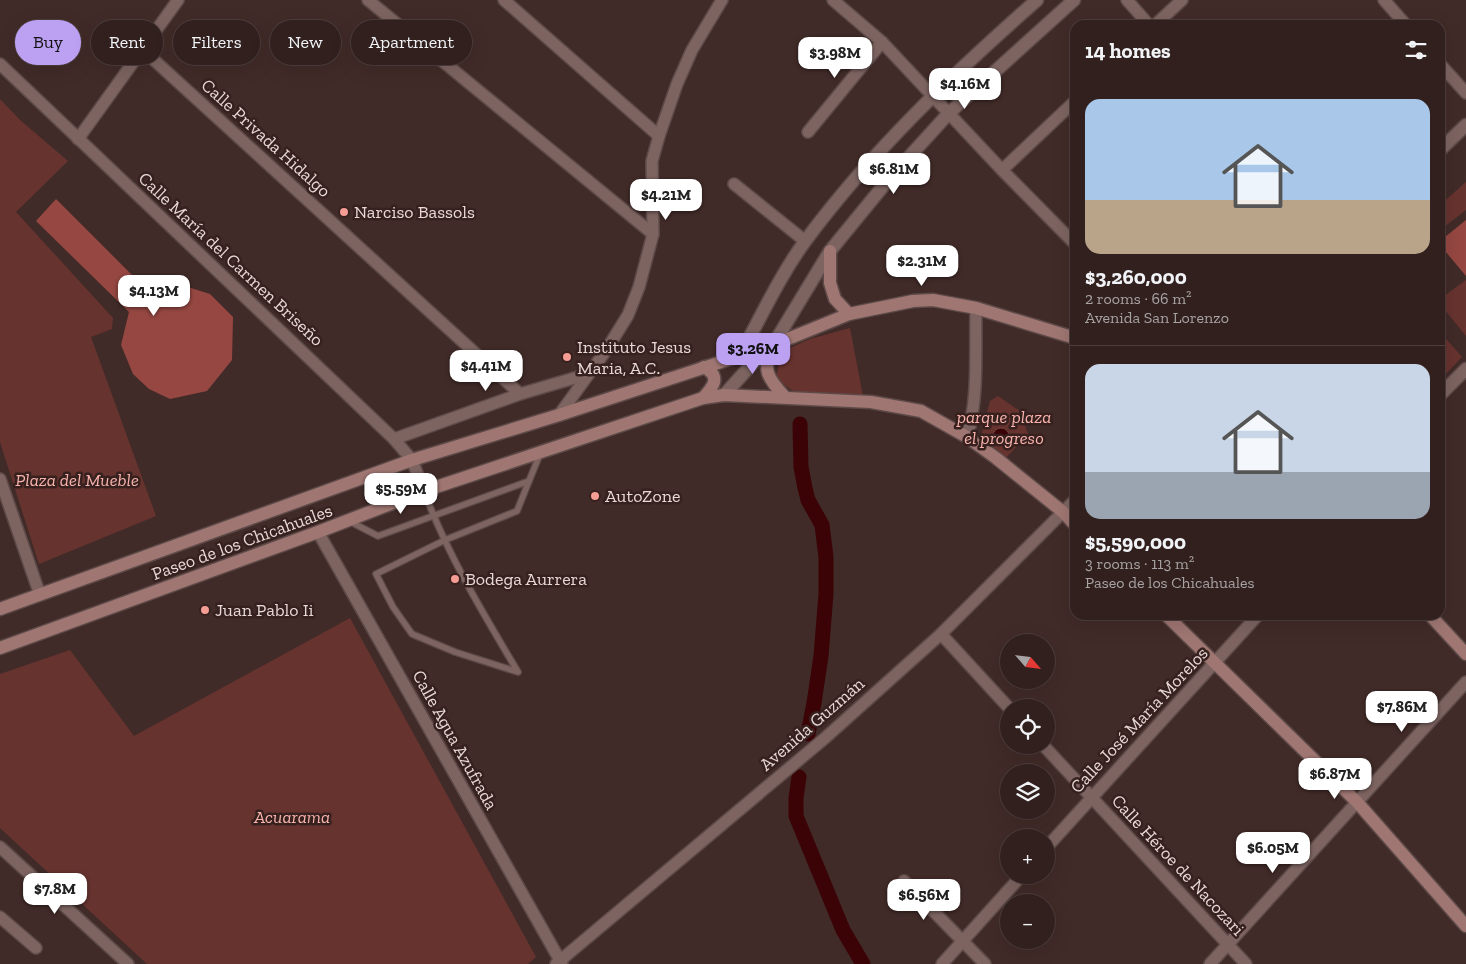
<!DOCTYPE html>
<html lang="en">
<head>
<meta charset="utf-8">
<style>
	:root { --surface:#31201e; --page:#3d2d2b; --text:#f1f3f6; --muted:#a8a3a4; --line:#4c3e3c; --accent:#bca0f2 }
	body { margin:0; font-family:"Zilla Slab",serif; background:var(--page); color:var(--text); height:100vh; display:flex; flex-direction:column; font-size:19px; white-space:nowrap }
	* { box-sizing:border-box; margin:0 }
	p { font-size:16px; color:var(--muted) }
	.icon { flex:none; width:28px; height:28px; fill:none; stroke:currentColor; stroke-width:2; stroke-linecap:round; stroke-linejoin:round }
	.map { position:relative; flex:1; overflow:hidden }
	.details { position:absolute; left:1070px; top:20px; width:375px; height:600px; display:flex; flex-direction:column; background:var(--surface); border-radius:15px; box-shadow:0 5px 20px #0002,0 0 0 1px var(--line) }
	.details>* { flex:none }
	.guide { position:absolute; left:15px; top:20px; width:475px; height:45px; display:flex; gap:10px }
	.needle { width:32px; rotate:118deg }
	.fabs { position:absolute; left:1000px; top:634px; display:grid; gap:10px }
	.fabs a { display:grid; place-items:center; width:55px; height:55px; border-radius:50%; background:var(--surface); box-shadow:0 5px 20px #0002,0 0 0 1px var(--line); font-size:25px }
	.price { position:absolute; translate:-50% -42px; padding:0 11px; border-radius:10px; background:#fff; color:#222; font-size:16px; line-height:32px; filter:drop-shadow(0 1px 2px #0008) }
	.price::after { content:''; position:absolute; left:50%; top:30px; width:15px; height:11px; margin-left:-8px; background:inherit; clip-path:polygon(0 0,100% 0,50% 100%) }
	.price.on { background:var(--accent); color:#111 }
	ul { padding:0; list-style:none }
	li { display:grid; align-content:center; gap:10px; height:265px; padding:0 15px }
	li+li { border-top:1px solid var(--line) }
	li span { display:grid; place-items:center; height:155px; border-radius:15px; color:#555 }
	li>.icon { margin-inline-start:auto }
	span .icon { width:90px; height:90px; fill:#fffc; stroke-width:1 }
	li b { font-size:21px }
	h2 { display:flex; justify-content:space-between; align-items:center; height:60px; padding:0 15px; font-size:21px }
	.tag { padding:0 18px; border-radius:22px; background:var(--surface); box-shadow:0 5px 20px #0002,0 0 0 1px var(--line); font-size:18px; line-height:45px }
	.tag.on { background:var(--accent); color:#111 }
	.map>svg:first-child { display:block }
	.green { fill:#67332f }
	.water { fill:#3b0305; stroke:#6f4344 }
	.lines { fill:none; stroke-linecap:round; stroke-linejoin:round }
	.canal { stroke:#3b0305; stroke-width:15 }
	.building { fill:#964742 }
	.service-casing { stroke:#5d4a48; stroke-width:8 }
	.minor-casing { stroke:#5d4a48; stroke-width:14 }
	.tertiary-casing { stroke:#5d4a48; stroke-width:15 }
	.secondary-casing { stroke:#5d4a48; stroke-width:15 }
	.service { stroke:#7d6461; stroke-width:5.5 }
	.minor { stroke:#7d6461; stroke-width:11 }
	.tertiary { stroke:#7d6461; stroke-width:12 }
	.secondary { stroke:#9f7672; stroke-width:12 }
	.poi-dot { fill:#f59c94; stroke:#36211f; stroke-width:2 }
	.labels { text-anchor:middle; stroke-width:5; stroke-linejoin:round; paint-order:stroke }
	.street-label { font-size:18px; fill:#e8d9d7; stroke:#36211f }
	.poi-label { font-size:18px; fill:#e8d9d7; stroke:#36211f; text-anchor:start }
	.park-label { font-size:18px; font-style:italic; fill:#f9b3ac; stroke:#36211f }
</style>
</head>
<body>
<div class="map">
<svg width="1466" height="964" viewBox="0 0 1466 964">
	<rect width="100%" height="100%" fill="#412b28"/>
	<g class="green">
		<path d="M0 99 20 120 68 161 16 212 113 318 112 329 91 337 156 516 39 564 0 442Z"/>
		<path d="M1466 182V210L1444 227 1440 223V205Z"/>
		<path d="M1466 280V336L1440 304V299Z"/>
		<path d="M850 328 863 396 796 393 776 379 781 352 810 339Z"/>
		<path d="M1440 332 1462 357 1440 380Z"/>
		<path d="M998 396 1020 411 1028 434 1005 459 981 437 990 401Z"/>
		<path d="M350 618 536 957 528 964H147L0 828V674L70 650 134 736Z"/>
	</g>
	<circle class="water" cx="1001" cy="436" r="8"/>
	<g class="lines">
		<g class="canal">
			<path d="M800 424 801 467 805 488 808 500 822 525 826 557V594L821 656 814 703 808 734"/>
			<path d="M799 777 796 798V816L843 930 863 964"/>
		</g>
	</g>
	<g class="building">
		<path d="M56 199 150 293 175 283 210 294 233 317 232 360 207 391 170 399 149 389 133 374 121 345 129 312 36 221Z"/>
		<path d="M1466 220V276L1440 245V241Z"/>
	</g>
	<g class="lines">
		<g class="service-casing">
			<g id="service">
				<path d="M424 491C447 554 484 615 518 672L455 652 412 634 393 607 376 574 445 540 517 511 529 481"/>
				<path d="M349 521 378 536 529 481 540 454"/>
			</g>
		</g>
		<g class="minor-casing">
			<g id="minor">
				<path d="M368 0 653 234"/>
				<path d="M504 0 659 136"/>
				<path d="M833 0 882 42 1002 170 1075 244"/>
				<path d="M1127 0 1149 25"/>
				<path d="M1384 0 1406 25"/>
				<path d="M1155 25 1182 0"/>
				<path d="M143 50 520 394"/>
				<path d="M0 64 394 439 412 460 424 491"/>
				<path d="M1440 64 1466 93"/>
				<path d="M808 132 882 42"/>
				<path d="M78 139 178 0"/>
				<path d="M1002 170 1075 101"/>
				<path d="M734 184 805 241"/>
				<path d="M559 415 607 349 628 315 639 287 653 234 652 161 659 136 677 84 692 50 722 0"/>
				<path d="M967 437C979 398 975 349 976 308"/>
				<path d="M394 439 520 394 588 374"/>
				<path d="M0 479 40 595"/>
				<path d="M318 532 562 964"/>
				<path d="M941 634 1009 708"/>
				<path d="M1043 745 1246 964"/>
				<path d="M0 847 128 964"/>
				<path d="M1046 848 1258 615"/>
				<path d="M904 881 985 964"/>
				<path d="M0 917 36 948"/>
				<path d="M556 964 825 738 941 634 1075 500"/>
				<path d="M942 964 1022 875"/>
				<path d="M1210 964 1466 682"/>
			</g>
		</g>
		<g class="tertiary-casing">
			<g id="tertiary">
				<path d="M1440 150 1466 125"/>
				<path d="M740 355C761 317 780 275 806 240 872 151 954 73 1037 0"/>
				<path d="M724 395 753 363 773 345 830 251 889 179 949 113 1074 0"/>
				<path d="M1440 395 1466 369"/>
			</g>
		</g>
		<g class="secondary-casing">
			<g id="secondary">
				<path d="M830 251V283L835 299 849 314"/>
				<path d="M773 345C761 369 768 379 785 397"/>
				<path d="M703 398C713 387 722 377 704 367"/>
				<path d="M0 609 412 460 559 415 773 345 849 314 913 301 933 300 976 308 1075 338"/>
				<path d="M1166 615 1357 802 1466 926"/>
				<path d="M1430 615 1466 654"/>
				<path d="M0 648 318 532 424 491 703 398 724 395 871 402 921 411 967 437 996 458 1063 512 1075 525"/>
			</g>
		</g>
		<use href="#service" class="service"/>
		<use href="#minor" class="minor"/>
		<use href="#tertiary" class="tertiary"/>
		<use href="#secondary" class="secondary"/>
	</g>
	<g class="poi-dot">
		<circle cx="344" cy="212" r="5"/>
		<circle cx="567" cy="357" r="5"/>
		<circle cx="595" cy="496" r="5"/>
		<circle cx="455" cy="579" r="5"/>
		<circle cx="205" cy="610" r="5"/>
	</g>
	<g class="labels">
		<g class="street-label">
			<text transform="translate(266 138) rotate(42)" y="6">Calle Privada Hidalgo</text>
			<text transform="translate(231 259) rotate(43)" y="6">Calle María del Carmen Briseño</text>
			<text transform="translate(242 542) rotate(-20)" y="6">Paseo de los Chicahuales</text>
			<text transform="translate(1139 720) rotate(-47)" y="6">Calle José María Morelos</text>
			<text transform="translate(812 724) rotate(-41)" y="6">Avenida Guzmán</text>
			<text transform="translate(455 740) rotate(61)" y="6">Calle Agua Azufrada</text>
			<text transform="translate(1178 865) rotate(47)" y="6">Calle Héroe de Nacozari</text>
		</g>
		<g class="poi-label">
			<text x="354" y="218">Narciso Bassols</text>
			<text x="577" y="353">Instituto Jesus<tspan x="577" dy="21">Maria, A.C.</tspan></text>
			<text x="605" y="502">AutoZone</text>
			<text x="465" y="585">Bodega Aurrera</text>
			<text x="215" y="616">Juan Pablo Ii</text>
		</g>
		<g class="park-label">
			<text x="1004" y="423">parque plaza<tspan x="1004" dy="21">el progreso</tspan></text>
			<text x="77" y="486">Plaza del Mueble</text>
			<text x="292" y="823">Acuarama</text>
		</g>
	</g>
</svg>
<div class="fabs">
<a><svg class="needle" viewBox="-14 -14 28 28"><path d="M0-13l5 13h-10z" fill="#e53935"/><path d="M0 13l5-13h-10z" fill="#a8a3a4"/></svg></a>
<a><svg class="icon" aria-label="locate" viewBox="0 0 24 24"><circle cx="12" cy="12" r="6"/><path d="M12 2v4M12 18v4M2 12h4M18 12h4"/></svg></a>
<a><svg class="icon" aria-label="layers" viewBox="0 0 24 24"><path d="M12 4l9 5-9 5-9-5zM3 14l9 5 9-5"/></svg></a>
<a>+</a>
<a>−</a>
</div>
<b class="price" style="left:835px;top:79px">$3.98M</b>
<b class="price" style="left:965px;top:110px">$4.16M</b>
<b class="price" style="left:894px;top:195px">$6.81M</b>
<b class="price" style="left:666px;top:221px">$4.21M</b>
<b class="price" style="left:922px;top:287px">$2.31M</b>
<b class="price" style="left:154px;top:317px">$4.13M</b>
<b class="price on" style="left:753px;top:375px">$3.26M</b>
<b class="price" style="left:486px;top:392px">$4.41M</b>
<b class="price" style="left:401px;top:515px">$5.59M</b>
<b class="price" style="left:1402px;top:733px">$7.86M</b>
<b class="price" style="left:1335px;top:800px">$6.87M</b>
<b class="price" style="left:1273px;top:874px">$6.05M</b>
<b class="price" style="left:55px;top:915px">$7.8M</b>
<b class="price" style="left:924px;top:921px">$6.56M</b>
<div class="guide">
<a class="tag on">Buy</a>
<a class="tag">Rent</a>
<a class="tag">Filters</a>
<a class="tag">New</a>
<a class="tag">Apartment</a>
</div>
<section class="details">
<h2>14 homes<svg class="icon" aria-label="filters" viewBox="0 0 24 24"><path d="M4 7h16M4 17h16"/><circle cx="9" cy="7" r="2"/><circle cx="15" cy="17" r="2"/></svg></h2>
<ul>
<li><span style="background:linear-gradient(#a9c7e8 65%,#b9a48a 0)"><svg class="icon" aria-label="home" viewBox="0 0 24 24"><path d="M3 11l9-7 9 7M6 9v11h12V9"/></svg></span><div><b>$3,260,000</b><p>2 rooms · 66 m²</p><p>Avenida San Lorenzo</p></div></li>
<li><span style="background:linear-gradient(#c9d6e8 70%,#9aa5b1 0)"><svg class="icon" aria-label="home" viewBox="0 0 24 24"><path d="M3 11l9-7 9 7M6 9v11h12V9"/></svg></span><div><b>$5,590,000</b><p>3 rooms · 113 m²</p><p>Paseo de los Chicahuales</p></div></li>
</ul>
</section>
</div>
</body>
</html>
